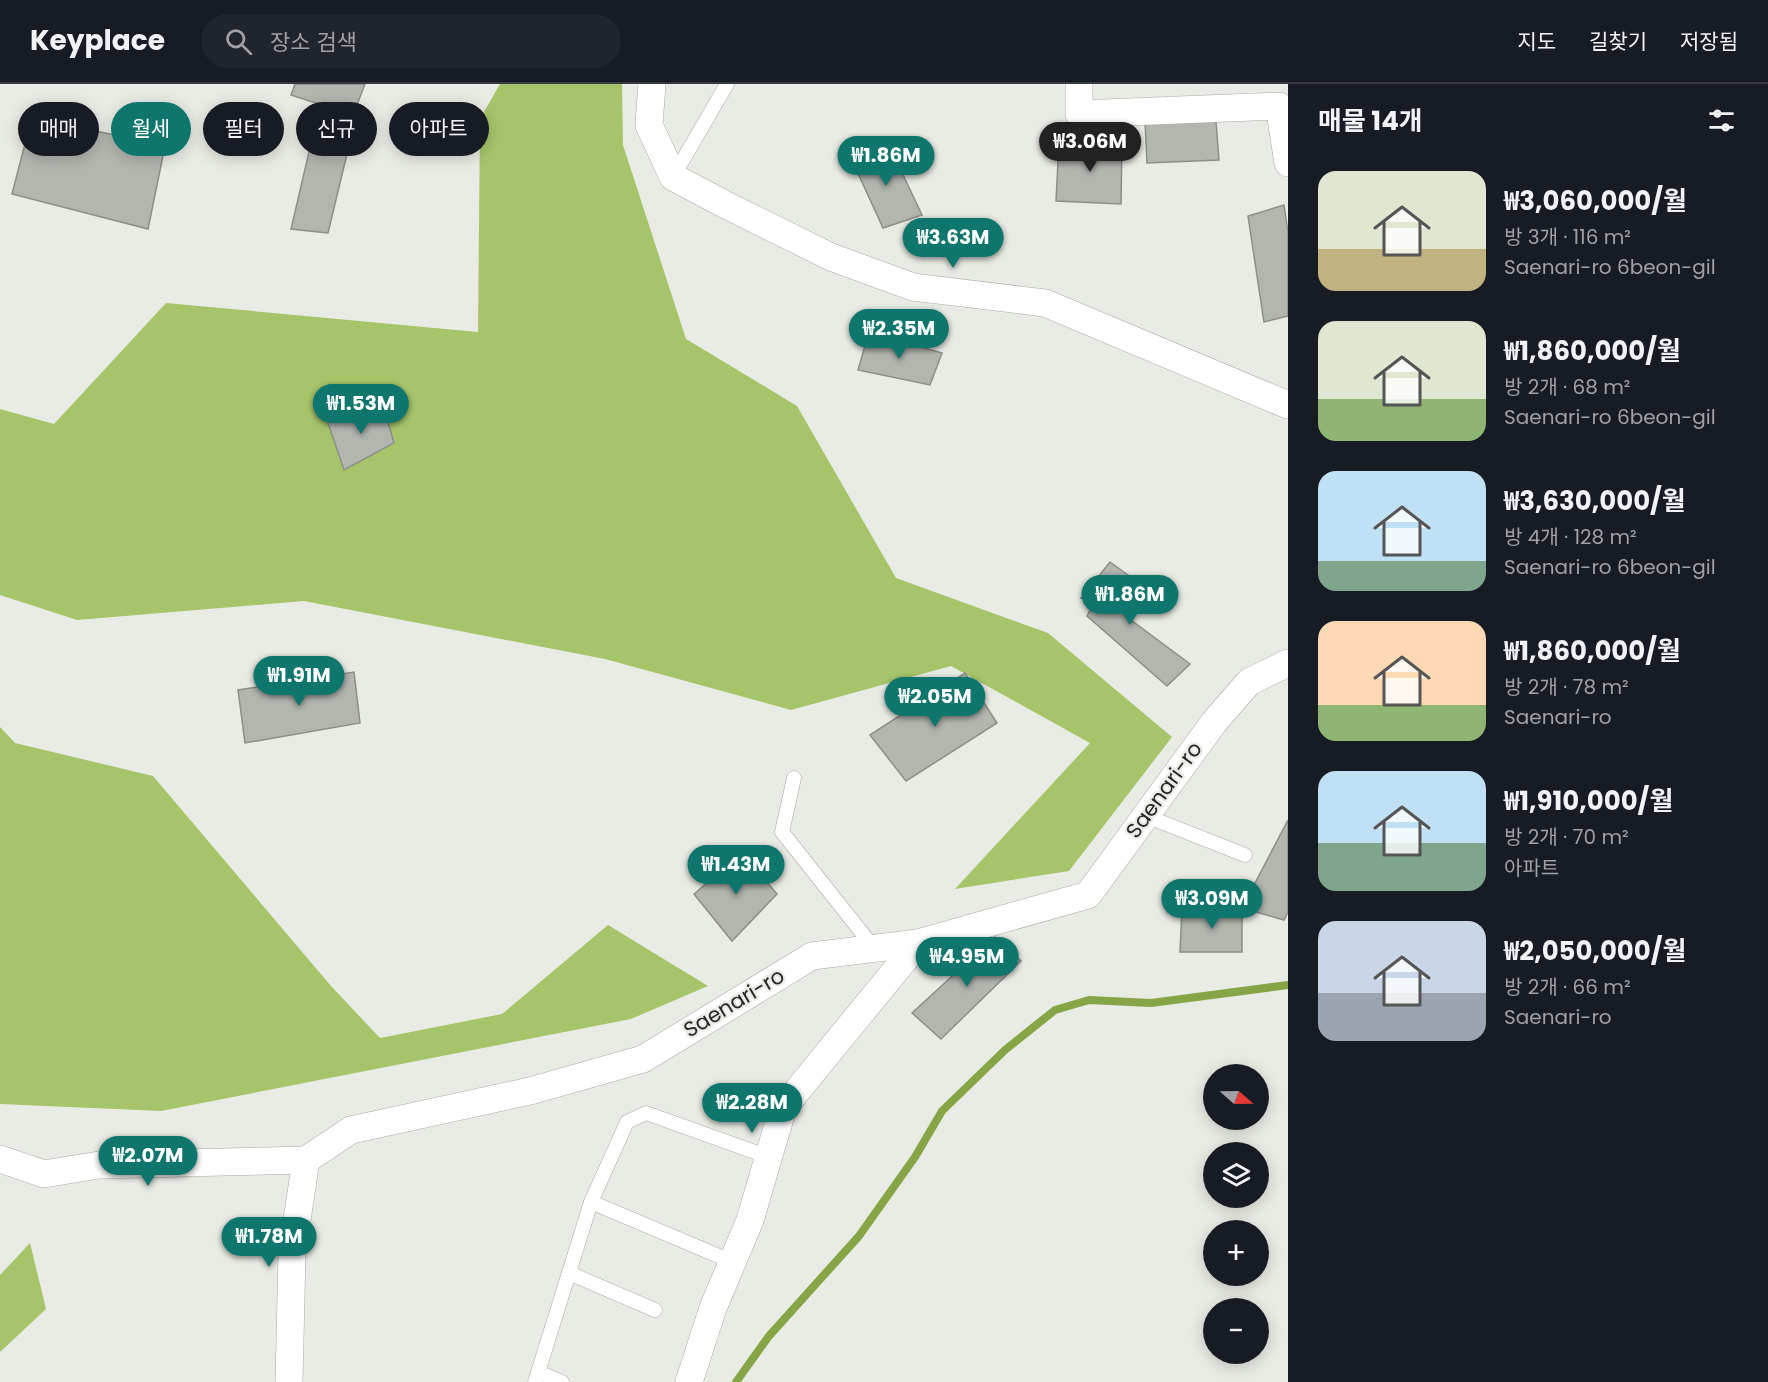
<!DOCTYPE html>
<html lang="ko">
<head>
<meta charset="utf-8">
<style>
	:root { --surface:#171b24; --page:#20242c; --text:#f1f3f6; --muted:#9ea1a6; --line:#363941; --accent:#0f766e }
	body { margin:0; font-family:Poppins,"Noto Sans KR",sans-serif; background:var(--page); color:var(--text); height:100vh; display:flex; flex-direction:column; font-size:22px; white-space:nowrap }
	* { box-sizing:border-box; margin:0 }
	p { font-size:20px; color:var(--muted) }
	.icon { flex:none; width:33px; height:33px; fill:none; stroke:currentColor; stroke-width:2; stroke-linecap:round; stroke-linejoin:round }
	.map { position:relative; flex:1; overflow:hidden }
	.panel { display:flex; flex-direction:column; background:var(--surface); width:480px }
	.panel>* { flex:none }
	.banner { position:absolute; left:18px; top:18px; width:570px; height:54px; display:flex; gap:12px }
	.needle { width:39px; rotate:110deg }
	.controls { position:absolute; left:1203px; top:980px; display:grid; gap:12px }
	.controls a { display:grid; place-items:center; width:66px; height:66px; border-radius:50%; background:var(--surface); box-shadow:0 3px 15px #0003; font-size:30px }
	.price { position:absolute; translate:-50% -51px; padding:0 14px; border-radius:21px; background:var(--accent); color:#fff; font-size:20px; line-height:39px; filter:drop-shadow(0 2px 3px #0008) }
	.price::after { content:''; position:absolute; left:50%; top:36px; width:18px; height:14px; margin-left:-9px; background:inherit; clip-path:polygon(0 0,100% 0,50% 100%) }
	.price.current { background:#222; color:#fff }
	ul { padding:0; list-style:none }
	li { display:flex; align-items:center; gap:18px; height:150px; padding:0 30px }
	li span { display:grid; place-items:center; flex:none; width:168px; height:120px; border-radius:18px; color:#555 }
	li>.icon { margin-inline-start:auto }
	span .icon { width:72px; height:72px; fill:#fffc; stroke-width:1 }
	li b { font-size:26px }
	h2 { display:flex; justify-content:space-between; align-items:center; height:72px; padding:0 30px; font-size:26px }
	.pill { padding:0 21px; border-radius:27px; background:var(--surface); box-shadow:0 3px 15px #0003; font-size:21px; line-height:54px }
	.pill.current { background:var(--accent); color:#fff }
	header { display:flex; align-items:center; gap:36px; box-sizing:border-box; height:84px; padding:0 30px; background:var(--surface); border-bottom:2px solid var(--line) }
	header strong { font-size:28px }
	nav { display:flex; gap:33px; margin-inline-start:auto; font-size:21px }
	.search { width:420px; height:54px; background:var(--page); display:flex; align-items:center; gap:15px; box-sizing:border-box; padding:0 21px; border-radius:33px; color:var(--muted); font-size:22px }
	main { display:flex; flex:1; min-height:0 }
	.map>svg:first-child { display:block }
	.green { fill:#a6c56b }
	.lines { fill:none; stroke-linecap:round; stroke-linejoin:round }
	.stream { stroke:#86a546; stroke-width:8 }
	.building { fill:#b3b6af; stroke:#8c8f88; stroke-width:1.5 }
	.lane-casing { stroke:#a8aba4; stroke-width:15 }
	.street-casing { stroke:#a8aba4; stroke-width:28 }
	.lane { stroke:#fff; stroke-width:14 }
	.street { stroke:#fff; stroke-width:27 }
	.labels { text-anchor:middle; stroke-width:4.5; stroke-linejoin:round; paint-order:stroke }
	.street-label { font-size:21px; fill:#262724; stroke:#e9ece4 }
</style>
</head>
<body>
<header>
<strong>Keyplace</strong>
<div class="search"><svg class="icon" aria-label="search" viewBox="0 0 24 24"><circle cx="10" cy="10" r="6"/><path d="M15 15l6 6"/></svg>장소 검색</div>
<nav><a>지도</a><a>길찾기</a><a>저장됨</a></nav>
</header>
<main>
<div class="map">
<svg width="1288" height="1298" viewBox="0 0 1288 1298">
	<rect width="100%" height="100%" fill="#e9ece4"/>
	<g class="green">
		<path d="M500 0H622L623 61 686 255 797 322 896 494 1048 549 1172 653 1069 787 955 805 1090 659 951 582 791 626 605 575 304 517 77 536 0 511V325L54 340 166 219 478 248 480 35Z"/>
		<path d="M0 643 15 659 153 692 331 902 380 954 502 930 608 841 708 902 631 935 161 1027 0 1020Z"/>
		<path d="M30 1159 46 1225 0 1268V1191Z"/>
	</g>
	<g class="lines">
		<path class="stream" d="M736 1298 769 1252 859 1152 915 1073 942 1027 1005 966 1055 926 1089 916 1151 919 1288 901"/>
	</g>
	<g class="building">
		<path d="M295 0H365L353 31 291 11Z"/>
		<path d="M32 33 165 62 148 145 12 110Z"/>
		<path d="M1216 37 1219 76 1147 79 1145 38Z"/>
		<path d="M316 38 353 45 328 149 291 145Z"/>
		<path d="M1059 58 1122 60 1121 120 1056 117Z"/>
		<path d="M889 61 922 131 883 144 851 74Z"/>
		<path d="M1284 121 1288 148V232L1264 238 1248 132Z"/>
		<path d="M869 248 942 269 930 301 858 286Z"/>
		<path d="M383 320 394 359 344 386 327 336Z"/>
		<path d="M1110 478 1135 496 1118 515 1125 524 1127 533 1190 580 1167 602 1087 532 1094 518 1081 514Z"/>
		<path d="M354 588 360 639 245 659 238 606Z"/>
		<path d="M965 589 997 639 906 697 870 651Z"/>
		<path d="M1288 736V828L1284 836 1242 824Z"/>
		<path d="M742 769 777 810 732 857 694 810Z"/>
		<path d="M1242 824V868H1180L1182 825Z"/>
		<path d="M995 853 1021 877 941 955 912 929Z"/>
	</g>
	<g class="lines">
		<g class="lane-casing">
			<g id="lane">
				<path d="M673 93 727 0"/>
				<path d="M794 694 782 748 874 864"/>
				<path d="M1146 732 1245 771"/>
				<path d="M733 1178 591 1118 627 1038 646 1029 769 1073"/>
				<path d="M569 1189 655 1226"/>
				<path d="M538 1288 562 1298"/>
				<path d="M535 1298 591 1118"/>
			</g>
		</g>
		<g class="street-casing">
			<g id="street">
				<path d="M652 0 649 41 673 93 726 121 831 173 913 203 1045 219 1288 321"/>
				<path d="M1079 0V30L1279 22 1288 79"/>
				<path d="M0 1075 44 1090 99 1081 306 1076"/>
				<path d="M289 1298 292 1169 306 1076 351 1046 530 1007 643 975 812 872 918 859 1088 811 1215 637 1249 598 1288 579"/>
				<path d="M689 1298 713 1224 750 1136 783 1024 918 859"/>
			</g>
		</g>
		<use href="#lane" class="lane"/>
		<use href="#street" class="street"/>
	</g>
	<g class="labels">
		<g class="street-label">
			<text transform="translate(1164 706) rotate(-54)" y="7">Saenari-ro</text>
			<text transform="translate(734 919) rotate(-31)" y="7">Saenari-ro</text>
		</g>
	</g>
</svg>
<div class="controls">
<a><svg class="needle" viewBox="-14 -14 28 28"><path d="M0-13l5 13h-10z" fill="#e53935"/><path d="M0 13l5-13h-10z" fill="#9ea1a6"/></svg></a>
<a><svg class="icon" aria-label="layers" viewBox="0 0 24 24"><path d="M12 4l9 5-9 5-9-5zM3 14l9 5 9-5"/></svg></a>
<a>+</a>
<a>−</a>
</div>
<b class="price current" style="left:1090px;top:89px">₩3.06M</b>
<b class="price" style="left:886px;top:103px">₩1.86M</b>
<b class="price" style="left:953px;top:185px">₩3.63M</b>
<b class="price" style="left:899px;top:276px">₩2.35M</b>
<b class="price" style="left:361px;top:351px">₩1.53M</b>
<b class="price" style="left:1130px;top:542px">₩1.86M</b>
<b class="price" style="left:299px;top:623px">₩1.91M</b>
<b class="price" style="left:935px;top:644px">₩2.05M</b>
<b class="price" style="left:736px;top:812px">₩1.43M</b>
<b class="price" style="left:1212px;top:846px">₩3.09M</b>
<b class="price" style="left:967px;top:904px">₩4.95M</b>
<b class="price" style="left:752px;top:1050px">₩2.28M</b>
<b class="price" style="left:148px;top:1103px">₩2.07M</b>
<b class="price" style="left:269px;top:1184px">₩1.78M</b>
<div class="banner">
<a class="pill">매매</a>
<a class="pill current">월세</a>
<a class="pill">필터</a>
<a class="pill">신규</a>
<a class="pill">아파트</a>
</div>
</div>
<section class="panel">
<h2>매물 14개<svg class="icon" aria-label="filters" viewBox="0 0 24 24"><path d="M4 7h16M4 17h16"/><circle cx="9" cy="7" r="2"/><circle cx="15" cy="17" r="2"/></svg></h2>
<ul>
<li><span style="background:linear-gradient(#dfe7d0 65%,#c2b280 0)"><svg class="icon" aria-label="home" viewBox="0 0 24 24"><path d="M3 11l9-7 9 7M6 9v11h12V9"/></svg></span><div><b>₩3,060,000/월</b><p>방 3개 · 116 m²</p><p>Saenari-ro 6beon-gil</p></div></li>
<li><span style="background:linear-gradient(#dfe7d0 65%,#8fb573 0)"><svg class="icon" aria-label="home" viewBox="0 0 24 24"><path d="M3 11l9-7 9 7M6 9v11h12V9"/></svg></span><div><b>₩1,860,000/월</b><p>방 2개 · 68 m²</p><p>Saenari-ro 6beon-gil</p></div></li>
<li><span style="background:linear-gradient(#bfe0f5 75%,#7fa58c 0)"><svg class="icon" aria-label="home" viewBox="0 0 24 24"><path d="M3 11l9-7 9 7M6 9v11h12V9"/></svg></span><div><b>₩3,630,000/월</b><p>방 4개 · 128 m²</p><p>Saenari-ro 6beon-gil</p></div></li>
<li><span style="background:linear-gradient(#ffd9b3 70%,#8fb573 0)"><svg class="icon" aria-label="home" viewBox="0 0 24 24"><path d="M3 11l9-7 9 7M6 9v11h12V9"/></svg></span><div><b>₩1,860,000/월</b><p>방 2개 · 78 m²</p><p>Saenari-ro</p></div></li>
<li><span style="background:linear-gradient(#bfe0f5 60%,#7fa58c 0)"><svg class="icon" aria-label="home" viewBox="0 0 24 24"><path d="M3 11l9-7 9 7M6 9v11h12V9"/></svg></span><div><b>₩1,910,000/월</b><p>방 2개 · 70 m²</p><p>아파트</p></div></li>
<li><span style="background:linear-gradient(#c9d6e8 60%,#9aa5b1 0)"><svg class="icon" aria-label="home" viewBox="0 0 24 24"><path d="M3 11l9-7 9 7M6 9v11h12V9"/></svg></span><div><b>₩2,050,000/월</b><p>방 2개 · 66 m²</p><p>Saenari-ro</p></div></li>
</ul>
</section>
</main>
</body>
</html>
